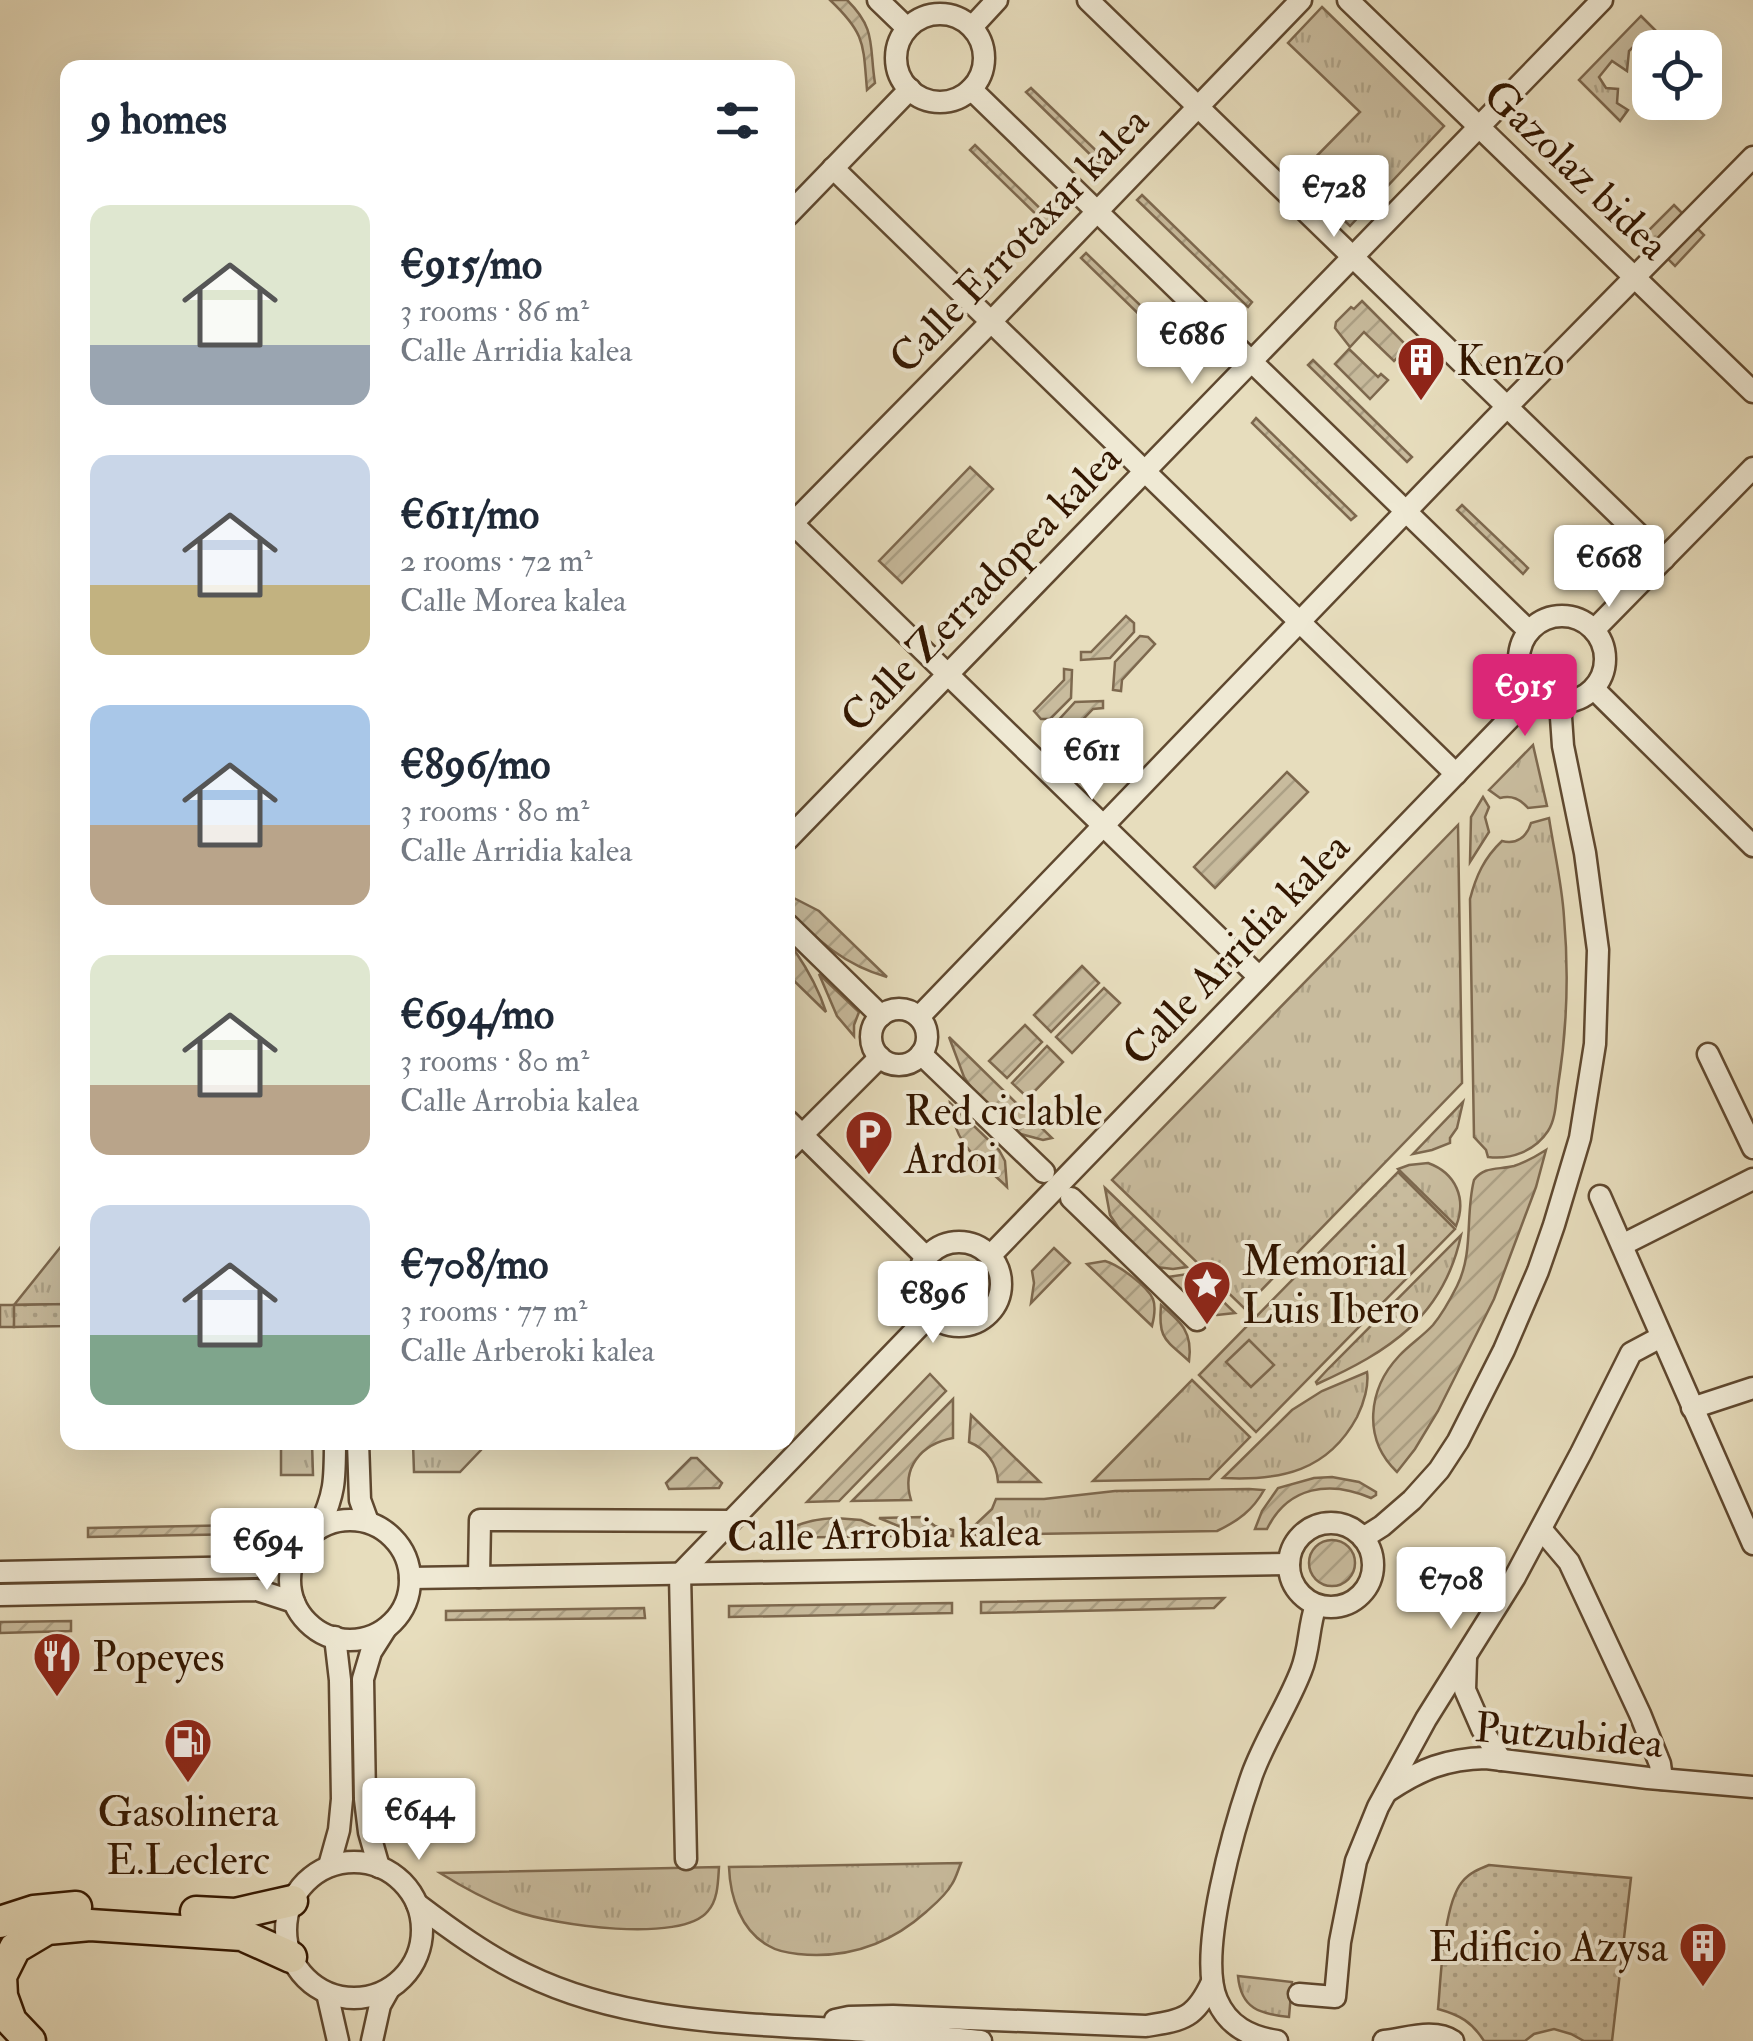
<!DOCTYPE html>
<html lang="en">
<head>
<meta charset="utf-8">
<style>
	:root { --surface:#fff; --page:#f2f2f3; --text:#1f2937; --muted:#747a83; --accent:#db2777 }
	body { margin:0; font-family:"IM FELL Double Pica",serif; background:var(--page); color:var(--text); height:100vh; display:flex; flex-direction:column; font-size:38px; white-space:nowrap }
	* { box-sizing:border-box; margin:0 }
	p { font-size:32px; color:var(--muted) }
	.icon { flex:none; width:55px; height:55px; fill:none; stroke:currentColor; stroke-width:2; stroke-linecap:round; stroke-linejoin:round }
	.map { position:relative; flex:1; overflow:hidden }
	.drawer { position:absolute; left:60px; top:60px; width:735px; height:1390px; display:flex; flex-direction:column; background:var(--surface); border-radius:20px; box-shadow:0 10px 40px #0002 }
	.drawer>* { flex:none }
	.tools { position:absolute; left:1632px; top:30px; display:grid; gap:20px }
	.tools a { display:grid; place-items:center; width:90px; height:90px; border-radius:20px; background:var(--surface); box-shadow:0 10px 40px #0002; font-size:50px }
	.price { position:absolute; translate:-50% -85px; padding:0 22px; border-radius:10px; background:#fff; color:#222; font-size:32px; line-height:65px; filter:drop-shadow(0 2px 5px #0008) }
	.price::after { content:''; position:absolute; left:50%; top:60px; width:30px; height:22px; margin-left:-15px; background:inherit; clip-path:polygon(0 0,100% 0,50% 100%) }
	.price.on { background:var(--accent); color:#fff }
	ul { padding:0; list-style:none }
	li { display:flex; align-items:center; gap:30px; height:250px; padding:0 30px }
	li span { display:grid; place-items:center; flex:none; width:280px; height:200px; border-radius:20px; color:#555 }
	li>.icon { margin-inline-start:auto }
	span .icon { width:120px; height:120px; fill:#fffc; stroke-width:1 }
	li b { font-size:42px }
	h2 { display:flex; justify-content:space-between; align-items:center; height:120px; padding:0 30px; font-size:42px }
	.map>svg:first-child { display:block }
	.grass { fill:url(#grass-tufts); stroke:#7d684e; stroke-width:2.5 }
	.park { fill:url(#park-dots); stroke:#7d684e; stroke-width:2.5 }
	.garden { fill:url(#garden-furrows); stroke:#7d684e; stroke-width:2.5 }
	.pitch { fill:#c8bb9d; stroke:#7d684e; stroke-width:2.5 }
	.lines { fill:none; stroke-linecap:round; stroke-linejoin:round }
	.minor-casing { stroke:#5f482f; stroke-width:25 }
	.highway-casing { stroke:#321600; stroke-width:35 }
	.minor { stroke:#efe9d4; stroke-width:20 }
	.highway { stroke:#e7ddbd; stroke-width:30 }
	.labels { text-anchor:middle; stroke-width:8; stroke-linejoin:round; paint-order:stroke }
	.street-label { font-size:42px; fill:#321600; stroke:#efe9d4 }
	.poi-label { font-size:42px; fill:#321600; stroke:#efe9d4; text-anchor:start }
</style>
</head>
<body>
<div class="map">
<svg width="1753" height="2041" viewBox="0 0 1753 2041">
	<defs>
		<pattern id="grass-tufts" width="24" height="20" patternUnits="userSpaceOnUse" patternTransform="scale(2.5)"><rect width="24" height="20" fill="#c8bb9d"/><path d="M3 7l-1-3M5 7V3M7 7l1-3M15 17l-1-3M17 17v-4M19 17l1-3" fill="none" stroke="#aca085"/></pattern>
		<pattern id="park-dots" width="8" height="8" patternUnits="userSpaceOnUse" patternTransform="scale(2.5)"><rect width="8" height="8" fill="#c8bb9d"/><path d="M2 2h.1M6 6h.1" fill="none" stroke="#aca085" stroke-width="1.8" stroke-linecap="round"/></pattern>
		<pattern id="garden-furrows" width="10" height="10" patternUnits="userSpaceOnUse" patternTransform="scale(2.5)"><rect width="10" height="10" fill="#c8bb9d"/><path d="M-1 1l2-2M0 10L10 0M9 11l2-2" fill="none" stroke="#aca085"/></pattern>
	</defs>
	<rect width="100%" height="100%" fill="#e7ddbd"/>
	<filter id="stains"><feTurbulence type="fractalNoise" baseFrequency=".002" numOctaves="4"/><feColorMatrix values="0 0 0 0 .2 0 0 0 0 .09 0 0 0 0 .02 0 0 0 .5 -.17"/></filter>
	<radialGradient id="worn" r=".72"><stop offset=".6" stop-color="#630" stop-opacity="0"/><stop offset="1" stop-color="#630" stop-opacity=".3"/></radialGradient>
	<g class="grass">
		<path d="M1322 7 1444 126 1350 226 1297 176 1360 112 1288 43Z"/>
		<path d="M1641 16 1672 47 1650 48V54L1644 45 1634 46 1629 51 1627 71 1612 61 1599 77 1606 88 1618 89 1617 103 1628 110 1620 121 1579 80Z"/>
		<path d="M1674 205 1704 235 1675 266 1644 235Z"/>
		<path d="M1533 745 1547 806 1528 808C1520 799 1512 795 1500 798L1489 790Z"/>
		<path d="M1483 797 1489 807 1485 817 1489 832 1470 862 1471 817Z"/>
		<path d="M1549 818C1554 851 1562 884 1564 917 1569 974 1567 1030 1558 1086 1556 1100 1556 1119 1548 1131 1535 1151 1511 1160 1488 1157L1486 1150 1474 1137 1470 899C1476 876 1484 858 1502 841 1516 845 1527 837 1531 823Z"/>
		<path d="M1458 825 1462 1083 1244 1308 1112 1180Z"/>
		<path d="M1463 1102 1457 1128 1450 1138V1143L1432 1150 1413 1154Z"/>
		<path d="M1428 1163C1456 1173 1467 1199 1456 1226L1398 1169 1409 1165Z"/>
		<path d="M1461 1235C1444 1317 1388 1352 1317 1384L1316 1382 1328 1369Z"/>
		<path d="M67 1239V1304L15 1305 14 1327H0V1305H14Z"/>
		<path d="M1367 1372C1369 1385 1364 1403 1357 1417 1328 1471 1281 1481 1223 1478L1292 1410 1322 1391Z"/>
		<path d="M1192 1380 1250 1437 1209 1479 1093 1481Z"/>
		<path d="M281 1443H312L313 1475H281Z"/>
		<path d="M413 1443H481V1450L460 1472H414Z"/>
		<path d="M1249 1489 1264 1490C1253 1510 1238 1521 1217 1531L975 1535V1525L992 1509 996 1499H1044L1115 1491Z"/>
		<path d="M961 1863C958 1870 956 1878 952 1884 946 1895 935 1904 926 1912 889 1945 847 1959 798 1954 789 1953 777 1951 769 1946 741 1931 730 1897 729 1867Z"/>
		<path d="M719 1867C718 1882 718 1900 708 1911 682 1944 552 1925 515 1911 488 1901 464 1888 440 1873Z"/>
		<path d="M1238 1976 1292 1982 1289 2017C1260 2014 1241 2009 1238 1976Z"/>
	</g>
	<g class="park">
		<path d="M1398 1172 1455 1229 1256 1432 1199 1375Z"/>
		<path d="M67 1304V1326L14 1327V1305Z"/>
		<path d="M1489 1865 1631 1878 1612 2041H1584L1571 2034 1554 2029 1534 2034 1525 2041H1484C1472 2022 1460 2015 1438 2009 1441 1978 1443 1905 1462 1882 1469 1873 1479 1869 1489 1865Z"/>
	</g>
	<g class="garden">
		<path d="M830 0H847C877 29 869 47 875 83L867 90C863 44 866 34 830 0Z"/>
		<path d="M1031 88 1109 163 1104 168 1026 92Z"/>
		<path d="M975 145 1053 221 1049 227 970 150Z"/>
		<path d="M1142 195 1252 302 1248 307 1137 200Z"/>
		<path d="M1086 253 1196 359 1191 365 1081 258Z"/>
		<path d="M1362 301 1408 347 1394 361 1364 332 1350 347 1335 328 1336 322 1351 307 1354 309Z"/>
		<path d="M1349 349 1378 377 1381 374 1388 380 1370 399 1335 364Z"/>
		<path d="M1313 360 1412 457 1407 462 1308 365Z"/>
		<path d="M1256 418 1356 516 1351 520 1252 423Z"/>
		<path d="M970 467 993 489 902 583 879 561Z"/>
		<path d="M1462 505 1528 568 1523 574 1457 510Z"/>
		<path d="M1126 616 1134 623V632L1110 658 1081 660V652H1091Z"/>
		<path d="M1140 636 1148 637 1155 644 1122 680 1121 691 1113 690 1115 662Z"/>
		<path d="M1064 669 1072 670 1071 698 1050 719H1041L1034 711 1064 680Z"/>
		<path d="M1103 701V708L1093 709 1064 739 1056 732 1055 724 1075 702Z"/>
		<path d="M1287 772 1308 792 1215 888 1194 867Z"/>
		<path d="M788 895 819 911 887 977C844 965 819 941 788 911Z"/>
		<path d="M788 951H795C808 970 819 990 826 1012L788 975Z"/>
		<path d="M1082 966 1099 983 1051 1032 1034 1015Z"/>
		<path d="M819 974 859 1012 854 1025V1036L837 1016Z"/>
		<path d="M1104 988 1120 1003 1072 1053 1056 1037Z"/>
		<path d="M1025 1025 1042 1042 1007 1078 989 1061Z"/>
		<path d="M949 1037 1052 1138 1043 1140 1017 1133 977 1096 964 1077Z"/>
		<path d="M1047 1046 1063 1062 1028 1098 1012 1083Z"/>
		<path d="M950 1103 999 1150 1005 1161 1007 1187C979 1160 954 1145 950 1103Z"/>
		<path d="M1546 1150 1536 1187 1494 1299 1438 1411 1415 1449 1397 1472C1362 1439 1368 1389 1399 1356 1409 1345 1423 1336 1433 1325 1442 1314 1451 1298 1457 1286 1474 1252 1465 1215 1474 1180 1484 1166 1498 1170 1514 1166 1526 1162 1535 1157 1546 1150Z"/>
		<path d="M1105 1188 1187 1267 1173 1269 1156 1267 1124 1236 1110 1215Z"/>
		<path d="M1054 1248 1070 1263 1031 1303 1034 1283 1032 1271Z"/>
		<path d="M1105 1261C1119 1265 1147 1286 1153 1299 1156 1307 1154 1318 1152 1326L1087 1264Z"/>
		<path d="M1188 1274 1196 1275 1235 1313 1217 1315 1205 1313 1167 1277Z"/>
		<path d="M1161 1305C1181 1322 1193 1332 1189 1361 1165 1339 1158 1339 1161 1305Z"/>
		<path d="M930 1374 946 1391 839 1501 807 1502Z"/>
		<path d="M953 1399V1438C921 1444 901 1468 911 1500L852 1501Z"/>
		<path d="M971 1415 1040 1482H998C997 1463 986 1449 969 1442Z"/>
		<path d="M691 1458H697L722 1483 719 1488 669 1489 666 1483Z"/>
		<path d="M1332 1477 1359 1482 1376 1492V1495L1371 1498C1330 1480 1288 1486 1267 1529H1255L1262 1511 1278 1488 1314 1478Z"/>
		<path d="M923 1517 935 1526 953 1530V1536L913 1532 879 1518Z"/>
		<path d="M835 1518 861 1520 895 1536 772 1538C791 1525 812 1519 835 1518Z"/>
		<path d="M243 1525V1534L88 1537V1528Z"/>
		<circle cx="1332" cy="1563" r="23"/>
		<path d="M1224 1598 1214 1608 981 1613V1602Z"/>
		<path d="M952 1603V1613L729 1617V1606Z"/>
		<path d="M644 1608 645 1618 446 1620V1611Z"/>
		<path d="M71 1621V1631L0 1633V1622Z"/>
	</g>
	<path class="pitch" d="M1249 1340 1274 1365 1251 1387 1226 1362Z"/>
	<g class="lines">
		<g class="minor-casing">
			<g id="minor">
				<path d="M878 0 907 28"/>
				<path d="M1088 0 1664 559"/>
				<path d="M1348 0 1753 392"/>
				<circle cx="940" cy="58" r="44"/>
				<path d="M972 27 997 0"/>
				<path d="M971 89 1529 631"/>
				<path d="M833 168 1456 774"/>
				<path d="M788 215 910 89"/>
				<path d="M788 519 1259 977"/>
				<path d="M788 528 981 332 1301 0"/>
				<circle cx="1562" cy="659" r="43"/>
				<path d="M1594 630 1753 468"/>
				<path d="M1594 689 1753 846"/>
				<path d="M788 839 1602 0"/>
				<path d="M788 925 881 1016"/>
				<circle cx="899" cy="1037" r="28"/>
				<path d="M919 1017 1493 421 1753 157"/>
				<path d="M921 1054 1044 1172"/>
				<path d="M1708 1054 1753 1148"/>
				<path d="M788 1121 926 1257"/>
				<path d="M788 1149 880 1057"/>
				<path d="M1600 1196 1753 1544"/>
				<path d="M1071 1198 1197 1320"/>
				<circle cx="959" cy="1284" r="42"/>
				<path d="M1622 1245 1753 1179"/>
				<path d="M990 1256 1534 693"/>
				<path d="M1692 1408 1753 1388"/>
				<path d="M358 1442 360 1500 368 1522"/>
				<circle cx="350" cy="1580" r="60"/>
				<circle cx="1331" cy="1565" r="42"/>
				<path d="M318 1529C335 1495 335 1480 335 1442"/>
				<path d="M1541 1529 1569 1562 1640 1714 1660 1764 1662 1779"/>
				<path d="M1363 1538 1382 1526 1412 1500 1439 1470 1458 1441 1504 1350 1538 1271 1554 1225 1580 1138 1595 1044 1598 950 1585 853 1563 746 1560 703"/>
				<path d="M0 1572 254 1567 299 1547"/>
				<path d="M479 1577 480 1520 731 1521"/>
				<path d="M410 1578 1289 1564"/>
				<path d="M0 1595 257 1590 294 1602"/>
				<path d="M1466 1658 1465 1690 1482 1729 1501 1760"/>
				<path d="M1388 1791C1421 1769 1446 1759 1486 1758L1648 1778 1753 1787"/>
				<path d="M686 1859 680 1574 930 1315"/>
				<circle cx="354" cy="1930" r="68"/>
				<path d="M329 1866 339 1830 342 1799 340 1680 335 1637"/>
				<path d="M379 1867 369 1832 365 1799 363 1679 371 1652 385 1630"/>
				<path d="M417 1904C450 1929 487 1956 525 1974 631 2026 752 2023 867 2031 905 2033 943 2038 981 2041"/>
				<path d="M327 1993 338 2041"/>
				<path d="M1299 1994 1335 1997 1340 1942 1356 1861 1378 1807 1426 1719 1515 1577 1581 1453 1631 1353 1661 1337"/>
				<path d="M835 2020 849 2017 893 2016 1146 2026C1183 2020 1195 2019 1212 1982"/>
				<path d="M372 2041 380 2005 389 1989"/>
				<path d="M1277 2041C1250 2037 1228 2026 1217 2000 1197 1953 1235 1824 1252 1775 1265 1739 1287 1707 1301 1671 1310 1649 1308 1627 1316 1605"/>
				<path d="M1384 2041C1405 2039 1434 2028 1453 2041"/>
			</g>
		</g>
		<g class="highway-casing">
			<g id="highway">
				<path d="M196 1912 235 1914 292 1901"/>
				<path d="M0 1922 34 1911 76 1907"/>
				<path d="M30 2041 11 2021 2 1996 1 1976 15 1948 47 1929 90 1925 242 1935 291 1957"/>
			</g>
		</g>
		<use href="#minor" class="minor"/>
		<use href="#highway" class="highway"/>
	</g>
	<defs>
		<g id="building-pin" transform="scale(2.5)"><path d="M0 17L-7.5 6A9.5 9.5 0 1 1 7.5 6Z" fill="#8f2418" stroke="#efe9d4"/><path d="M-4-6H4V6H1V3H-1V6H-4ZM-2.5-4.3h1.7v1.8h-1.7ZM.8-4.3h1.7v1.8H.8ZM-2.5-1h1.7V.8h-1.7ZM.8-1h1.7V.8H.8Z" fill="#fff"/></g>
		<g id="parking-pin" transform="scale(2.5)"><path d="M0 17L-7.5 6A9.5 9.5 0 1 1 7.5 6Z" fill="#8f2418" stroke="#efe9d4"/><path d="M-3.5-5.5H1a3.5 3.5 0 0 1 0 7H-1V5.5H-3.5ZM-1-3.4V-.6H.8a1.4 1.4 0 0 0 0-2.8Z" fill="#fff"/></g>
		<g id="sight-pin" transform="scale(2.5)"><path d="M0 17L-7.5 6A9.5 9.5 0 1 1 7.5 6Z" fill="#8f2418" stroke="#efe9d4"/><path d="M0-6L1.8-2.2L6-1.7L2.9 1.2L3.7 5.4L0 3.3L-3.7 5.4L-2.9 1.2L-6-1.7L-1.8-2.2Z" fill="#fff"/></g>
		<g id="restaurant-pin" transform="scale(2.5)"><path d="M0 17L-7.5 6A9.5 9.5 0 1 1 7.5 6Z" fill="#8f2418" stroke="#efe9d4"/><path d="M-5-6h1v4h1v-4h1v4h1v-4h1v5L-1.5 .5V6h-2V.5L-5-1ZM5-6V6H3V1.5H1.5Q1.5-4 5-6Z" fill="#fff"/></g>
		<g id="fuel-pin" transform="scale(2.5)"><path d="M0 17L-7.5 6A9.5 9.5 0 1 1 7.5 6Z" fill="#8f2418" stroke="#efe9d4"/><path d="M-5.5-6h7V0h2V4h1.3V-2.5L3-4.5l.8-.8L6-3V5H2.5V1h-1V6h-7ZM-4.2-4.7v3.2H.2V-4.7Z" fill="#fff"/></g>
	</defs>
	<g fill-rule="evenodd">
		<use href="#building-pin" x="1421" y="360"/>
		<use href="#parking-pin" x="869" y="1134"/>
		<use href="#sight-pin" x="1207" y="1284"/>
		<use href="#restaurant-pin" x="57" y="1656"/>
		<use href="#fuel-pin" x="188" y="1742"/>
		<use href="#building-pin" x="1703" y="1946"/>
	</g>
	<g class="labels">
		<g class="street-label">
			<text transform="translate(1577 169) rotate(44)" y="15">Gazolaz bidea</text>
			<text transform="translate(1018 239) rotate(-46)" y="15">Calle Errotaxar kalea</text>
			<text transform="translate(980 587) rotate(-46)" y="15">Calle Zerradopea kalea</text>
			<text transform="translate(1235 948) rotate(-46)" y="15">Calle Arridia kalea</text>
			<text transform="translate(884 1533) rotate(-1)" y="15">Calle Arrobia kalea</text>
			<text transform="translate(1569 1734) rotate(5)" y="15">Putzubidea</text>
		</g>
		<g class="poi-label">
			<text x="1456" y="375">Kenzo</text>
			<text x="904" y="1125">Red ciclable<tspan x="904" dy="48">Ardoi</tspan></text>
			<text x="1242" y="1275">Memorial<tspan x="1242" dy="48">Luis Ibero</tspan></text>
			<text x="92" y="1671">Popeyes</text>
			<text x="188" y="1826" text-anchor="middle">Gasolinera<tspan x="188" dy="48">E.Leclerc</tspan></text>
			<text x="1668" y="1961" text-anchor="end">Edificio Azysa</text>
		</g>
	</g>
	<rect width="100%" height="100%" filter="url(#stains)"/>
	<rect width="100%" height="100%" fill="url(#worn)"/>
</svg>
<div class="tools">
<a><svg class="icon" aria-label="locate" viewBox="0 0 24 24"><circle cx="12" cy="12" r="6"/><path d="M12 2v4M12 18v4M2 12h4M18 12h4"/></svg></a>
</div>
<b class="price" style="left:1334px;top:240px">€728</b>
<b class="price" style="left:1192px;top:387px">€686</b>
<b class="price" style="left:1609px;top:610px">€668</b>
<b class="price on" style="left:1525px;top:739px">€915</b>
<b class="price" style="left:1092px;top:803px">€611</b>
<b class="price" style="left:933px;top:1346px">€896</b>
<b class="price" style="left:267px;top:1593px">€694</b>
<b class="price" style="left:1451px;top:1632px">€708</b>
<b class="price" style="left:419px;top:1863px">€644</b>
<section class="drawer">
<h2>9 homes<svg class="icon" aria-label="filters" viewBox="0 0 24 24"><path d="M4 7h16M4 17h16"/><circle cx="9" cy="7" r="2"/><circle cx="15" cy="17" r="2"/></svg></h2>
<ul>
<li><span style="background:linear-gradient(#dfe7d0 70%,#9aa5b1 0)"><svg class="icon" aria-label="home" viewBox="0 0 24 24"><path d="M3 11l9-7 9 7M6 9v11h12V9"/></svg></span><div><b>€915/mo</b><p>3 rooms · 86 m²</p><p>Calle Arridia kalea</p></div></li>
<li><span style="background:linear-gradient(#c9d6e8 65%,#c2b280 0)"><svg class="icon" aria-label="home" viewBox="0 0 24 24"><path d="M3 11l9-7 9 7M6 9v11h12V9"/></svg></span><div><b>€611/mo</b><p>2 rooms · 72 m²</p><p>Calle Morea kalea</p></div></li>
<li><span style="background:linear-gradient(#a9c7e8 60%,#b9a48a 0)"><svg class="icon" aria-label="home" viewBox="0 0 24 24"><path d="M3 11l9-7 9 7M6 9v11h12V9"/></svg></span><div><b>€896/mo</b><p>3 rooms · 80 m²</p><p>Calle Arridia kalea</p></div></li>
<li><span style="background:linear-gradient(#dfe7d0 65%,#b9a48a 0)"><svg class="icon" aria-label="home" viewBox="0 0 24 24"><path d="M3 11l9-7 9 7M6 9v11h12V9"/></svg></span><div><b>€694/mo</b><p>3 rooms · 80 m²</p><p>Calle Arrobia kalea</p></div></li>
<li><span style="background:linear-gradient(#c9d6e8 65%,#7fa58c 0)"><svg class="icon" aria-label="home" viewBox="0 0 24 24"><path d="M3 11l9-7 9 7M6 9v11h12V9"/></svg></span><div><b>€708/mo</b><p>3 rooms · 77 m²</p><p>Calle Arberoki kalea</p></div></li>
</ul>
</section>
</div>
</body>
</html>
